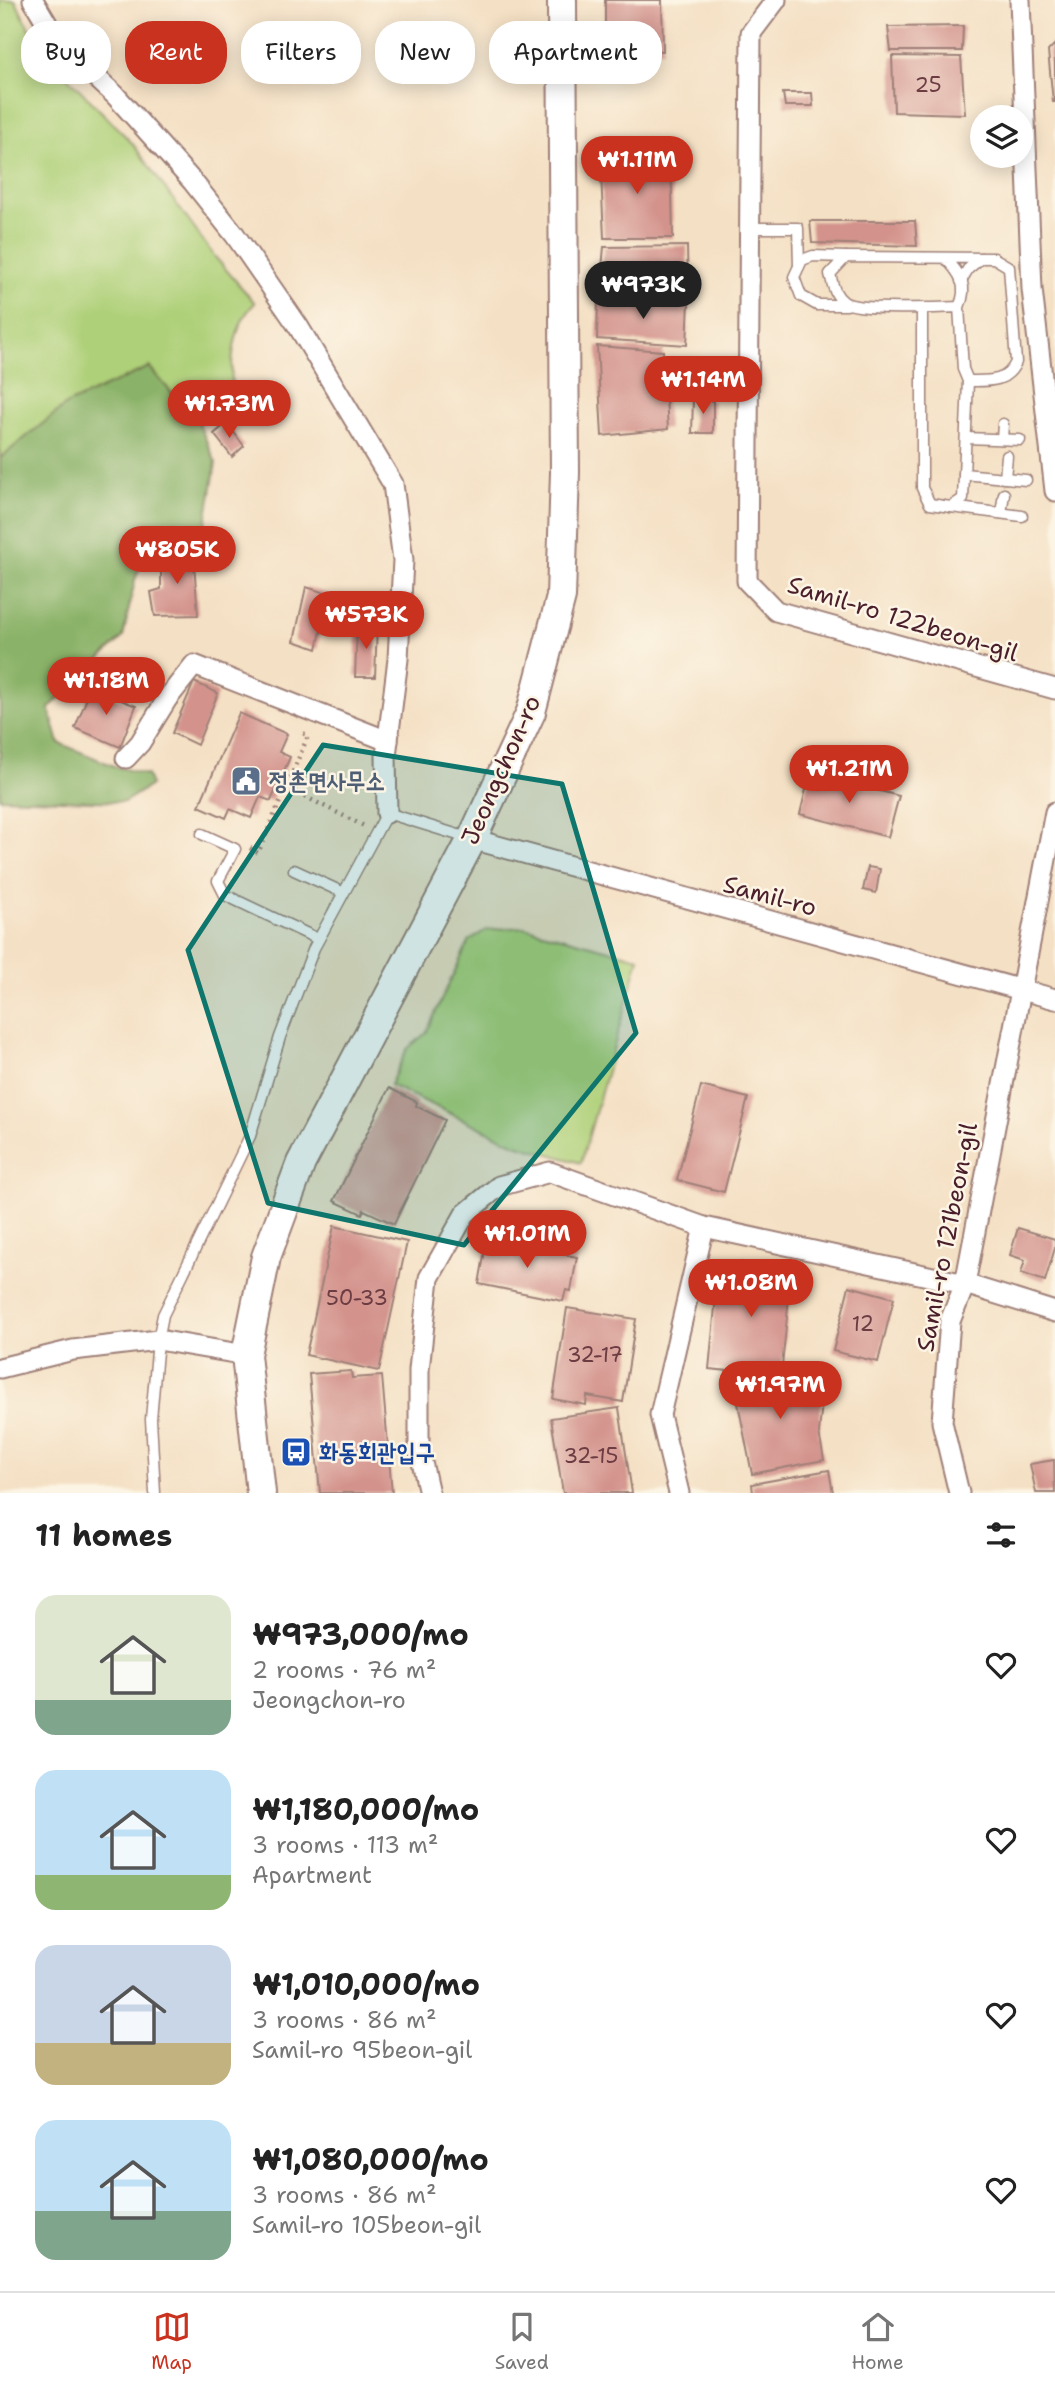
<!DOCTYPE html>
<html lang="en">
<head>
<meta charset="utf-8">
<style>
	:root { --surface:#fff; --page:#f6f6f6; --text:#222; --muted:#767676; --line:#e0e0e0; --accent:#c8321e }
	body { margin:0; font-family:"Shantell Sans","Poor Story",sans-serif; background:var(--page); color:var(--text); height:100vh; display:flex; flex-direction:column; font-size:26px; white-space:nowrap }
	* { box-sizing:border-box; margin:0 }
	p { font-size:23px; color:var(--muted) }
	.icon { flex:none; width:38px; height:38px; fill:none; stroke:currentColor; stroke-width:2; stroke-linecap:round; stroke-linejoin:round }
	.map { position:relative; height:1493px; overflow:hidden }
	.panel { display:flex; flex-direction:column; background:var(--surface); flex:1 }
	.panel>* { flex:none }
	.guide { position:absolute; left:21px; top:21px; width:700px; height:63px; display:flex; gap:14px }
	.controls { position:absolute; left:970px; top:105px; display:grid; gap:14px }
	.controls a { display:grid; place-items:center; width:63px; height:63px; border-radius:50%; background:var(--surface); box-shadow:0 4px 18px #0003; font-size:35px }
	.price { position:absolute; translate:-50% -60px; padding:0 16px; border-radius:24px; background:var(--accent); color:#fff; font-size:23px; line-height:46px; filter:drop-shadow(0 2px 4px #0008) }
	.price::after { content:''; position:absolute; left:50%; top:42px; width:21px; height:16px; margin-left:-10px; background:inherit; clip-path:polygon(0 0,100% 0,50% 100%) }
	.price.active { background:#222; color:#fff }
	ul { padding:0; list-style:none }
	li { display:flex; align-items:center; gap:21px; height:175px; padding:0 35px }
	li span { display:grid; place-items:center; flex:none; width:196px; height:140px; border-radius:21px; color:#555 }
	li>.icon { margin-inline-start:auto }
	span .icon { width:84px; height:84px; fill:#fffc; stroke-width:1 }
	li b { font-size:30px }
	h2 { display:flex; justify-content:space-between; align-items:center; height:84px; padding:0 35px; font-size:30px }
	.pill { padding:0 24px; border-radius:28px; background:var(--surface); box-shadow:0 4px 18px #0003; font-size:24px; line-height:63px }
	.pill.active { background:var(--accent); color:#fff }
	.menu { display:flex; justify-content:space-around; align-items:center; height:98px; border-top:2px solid var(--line); background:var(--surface); font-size:19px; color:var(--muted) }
	.menu a { display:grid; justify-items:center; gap:4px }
	.menu .active { color:var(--accent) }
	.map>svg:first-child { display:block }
	.green { fill:#aed078; stroke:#7c7852; stroke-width:2 }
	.forest { fill:#8ab268; stroke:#6a684a; stroke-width:2 }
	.building { fill:#d3938c }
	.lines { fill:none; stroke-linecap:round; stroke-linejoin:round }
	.lane-casing { stroke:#9f8078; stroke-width:13 }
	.street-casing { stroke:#9f8078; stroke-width:23 }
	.secondary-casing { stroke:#9f8078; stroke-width:32 }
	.path { stroke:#9f8078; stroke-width:4.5; stroke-dasharray:2 5; stroke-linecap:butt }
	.lane { stroke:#fff; stroke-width:10 }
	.street { stroke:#fff; stroke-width:19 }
	.secondary { stroke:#fff; stroke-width:28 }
	.marked { fill:#0f766e; fill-opacity:0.2; stroke:#0f766e; stroke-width:5; stroke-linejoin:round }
	.labels { text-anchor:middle; stroke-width:5; stroke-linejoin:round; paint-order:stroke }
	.number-label { font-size:21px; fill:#6c3c43 }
	.street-label { font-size:24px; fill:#4a1f2b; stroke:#fcf5e5 }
	.service-label { font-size:24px; font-weight:bold; fill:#4e5e75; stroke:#fcf5e5; text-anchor:start }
	.transit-label { font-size:24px; font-weight:bold; fill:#164399; stroke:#fcf5e5; text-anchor:start }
</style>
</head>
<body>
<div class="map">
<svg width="1055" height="1493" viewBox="0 0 1055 1493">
	<rect width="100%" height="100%" fill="#fcf5e5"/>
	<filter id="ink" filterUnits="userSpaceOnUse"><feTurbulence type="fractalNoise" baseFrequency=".0143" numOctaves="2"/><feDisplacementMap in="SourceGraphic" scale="14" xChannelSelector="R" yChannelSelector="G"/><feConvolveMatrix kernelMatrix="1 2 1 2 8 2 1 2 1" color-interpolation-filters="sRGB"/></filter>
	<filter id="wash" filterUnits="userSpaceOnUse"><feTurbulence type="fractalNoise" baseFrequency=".00686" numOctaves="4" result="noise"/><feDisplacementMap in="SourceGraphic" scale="28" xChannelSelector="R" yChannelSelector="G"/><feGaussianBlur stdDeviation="1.57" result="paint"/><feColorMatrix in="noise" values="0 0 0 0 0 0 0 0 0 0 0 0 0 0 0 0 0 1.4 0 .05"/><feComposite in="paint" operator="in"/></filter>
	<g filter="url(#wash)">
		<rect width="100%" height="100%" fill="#f4e0c4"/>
		<g class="green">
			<path d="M0 0H15L38 47 132 143 215 257 255 303C230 327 229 375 234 407L199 424 149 367 27 438 0 458Z"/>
			<path d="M524 927 639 958 581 1163 515 1144 390 1085 407 1049 426 1033 469 941 486 930Z"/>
		</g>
		<path class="forest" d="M149 367 199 424 216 463 204 534 152 537 135 580 123 637 49 708 59 743 114 766 147 775 151 785 124 802 0 798V458L67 404Z"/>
		<g id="blocks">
			<g class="building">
				<path d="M605 0H662L663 51 605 48Z"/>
				<path d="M963 26 962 51H891L888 27Z"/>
				<path d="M1055 44V102H1053L1048 51Z"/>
				<path d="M892 56 961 57 965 114 894 112Z"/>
				<path d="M783 93H812L813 106H785Z"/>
				<path d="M600 152 671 156 673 238H604Z"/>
				<path d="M810 221H915L917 246 812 243Z"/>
				<path d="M687 246 688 292 600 289 604 247Z"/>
				<path d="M598 299 689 301 687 345 597 339Z"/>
				<path d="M597 346 663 351 668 429 602 436Z"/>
				<path d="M693 398 713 401V433H692Z"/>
				<path d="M227 423 244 446 232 457 214 434Z"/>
				<path d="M193 550 198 615 155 616 151 592 161 589V552Z"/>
				<path d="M306 587 329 594 317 649 294 641Z"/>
				<path d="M357 624 377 625 375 677H355Z"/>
				<path d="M194 682 218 693 197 745 172 733Z"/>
				<path d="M91 688 136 706 120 747 75 728Z"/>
				<path d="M239 713 287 734 279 752 290 757 271 801 260 797 251 818 230 809 226 818 199 806Z"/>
				<path d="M810 773 899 796 888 837 800 814Z"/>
				<path d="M868 867 880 869 876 893 863 890Z"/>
				<path d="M701 1086 748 1098 724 1192 677 1180Z"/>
				<path d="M389 1088 417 1102 416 1106 445 1120 394 1224 364 1210 362 1214 334 1201Z"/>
				<path d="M334 1226 407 1242 379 1371 306 1355Z"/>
				<path d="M1018 1228 1055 1239V1248L1045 1281 1021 1273 1025 1260 1010 1255Z"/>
				<path d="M487 1239 577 1257 571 1291 566 1290 563 1301 479 1284Z"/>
				<path d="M735 1262 792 1268 781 1376 709 1369 718 1276Z"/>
				<path d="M849 1286 894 1298 878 1362 833 1351Z"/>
				<path d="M567 1308 636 1319 623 1402 587 1396 586 1405 553 1399Z"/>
				<path d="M351 1371 352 1378 382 1376 392 1493H320L309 1374Z"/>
				<path d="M732 1373 824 1382 819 1433 824 1460 752 1474Z"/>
				<path d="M619 1408 632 1493H563L551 1418Z"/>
				<path d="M1054 1460 1055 1493H1036L1030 1464Z"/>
				<path d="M829 1470 833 1493H753L752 1484Z"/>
			</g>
		</g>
	</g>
	<g filter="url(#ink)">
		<use href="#blocks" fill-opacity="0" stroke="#9f8078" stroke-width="2"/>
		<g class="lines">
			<g class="lane-casing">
				<g id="lane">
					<path d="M749 228H798L799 266"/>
					<path d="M846 257 813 256 802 260 794 277 801 296 817 305H847"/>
					<path d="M945 258C960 273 969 286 959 307 940 308 856 311 844 302 834 295 833 285 830 274L846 257 994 258 1009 267 1016 362C1007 383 989 381 968 381L963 369 959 307"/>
					<path d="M961 281 968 269 981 258"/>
					<path d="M922 310V488L930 504 951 507 963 499 968 381"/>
					<path d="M966 438 1020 440"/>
					<path d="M1002 439 1003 424"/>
					<path d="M964 474 1026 480"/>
					<path d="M1005 478 1007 456"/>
					<path d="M951 507 1022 516"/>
					<path d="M1001 513 1004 494"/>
					<path d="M202 834 235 849 218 881 225 895 318 939"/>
					<path d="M294 870 342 892"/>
					<path d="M155 1493 151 1419 158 1340 163 1315 250 1136 280 1037 314 948 387 813 468 838"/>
				</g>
			</g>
			<g class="street-casing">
				<g id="street">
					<path d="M33 0 58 42 115 95 193 182 235 235 298 326 393 484 403 560 398 659 386 756 387 813"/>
					<path d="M776 0 751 33 747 581 776 611 1055 689"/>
					<path d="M1020 0 1032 289 1055 491"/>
					<path d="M126 758 140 743 167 699 194 665 388 741"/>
					<path d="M472 839 1055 999"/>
					<path d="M0 1368 73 1350 158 1340 246 1355"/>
					<path d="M429 1493 419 1449V1370L429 1278 465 1214 499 1186 550 1172 704 1227 965 1284 1055 1312"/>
					<path d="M679 1493 660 1415 704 1227"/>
					<path d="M959 1493 942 1422 950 1321 965 1284 1055 812"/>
				</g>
			</g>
			<g class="secondary-casing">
				<path id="secondary" d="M261 1493 246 1355 266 1257 301 1163 472 839 531 712 561 597 565 472 562 0"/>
			</g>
			<g class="path">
				<path d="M286 787 364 826"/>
				<path d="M250 848 258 853 308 736 303 733"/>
			</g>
			<use href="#lane" class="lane"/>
			<use href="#street" class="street"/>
			<use href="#secondary" class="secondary"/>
		</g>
	</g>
	<path class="marked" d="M323 745 562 784 636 1033 464 1245 268 1203 188 950Z"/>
	<defs>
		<g id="civic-square" transform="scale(1.575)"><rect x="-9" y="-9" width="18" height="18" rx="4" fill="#5c6f8a" stroke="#fcf5e5"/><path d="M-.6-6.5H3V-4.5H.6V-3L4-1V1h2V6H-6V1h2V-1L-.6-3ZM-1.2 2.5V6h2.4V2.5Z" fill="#fff"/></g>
		<g id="bus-square" transform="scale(1.575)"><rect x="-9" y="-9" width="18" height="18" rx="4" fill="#1a4fb4" stroke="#fcf5e5"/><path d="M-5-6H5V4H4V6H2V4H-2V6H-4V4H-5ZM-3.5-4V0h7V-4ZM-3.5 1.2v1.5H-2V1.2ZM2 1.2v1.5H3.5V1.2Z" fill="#fff"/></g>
	</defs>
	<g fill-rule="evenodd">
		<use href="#civic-square" x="246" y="781"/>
		<use href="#bus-square" x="296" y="1452"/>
	</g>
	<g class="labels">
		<g class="number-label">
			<text x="928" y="92">25</text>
			<text x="357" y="1305">50-33</text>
			<text x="863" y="1331">12</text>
			<text x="595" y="1362">32-17</text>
			<text x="591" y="1463">32-15</text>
		</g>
		<g class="street-label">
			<text transform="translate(903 619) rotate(17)" y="8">Samil-ro 122beon-gil</text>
			<text transform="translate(501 770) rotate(-66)" y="8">Jeongchon-ro</text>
			<text transform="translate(770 896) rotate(15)" y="8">Samil-ro</text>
			<text transform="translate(947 1237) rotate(-79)" y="8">Samil-ro 121beon-gil</text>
		</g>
		<g class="service-label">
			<text x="269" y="789">정촌면사무소</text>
		</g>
		<g class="transit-label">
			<text x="319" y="1460">화동회관입구</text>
		</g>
	</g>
</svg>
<div class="controls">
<a><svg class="icon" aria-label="layers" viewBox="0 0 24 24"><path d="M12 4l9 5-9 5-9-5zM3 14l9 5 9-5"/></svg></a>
</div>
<b class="price" style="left:637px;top:196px">₩1.11M</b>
<b class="price active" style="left:643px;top:321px">₩973K</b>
<b class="price" style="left:703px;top:416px">₩1.14M</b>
<b class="price" style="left:229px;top:440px">₩1.73M</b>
<b class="price" style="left:177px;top:586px">₩805K</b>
<b class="price" style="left:366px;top:651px">₩573K</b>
<b class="price" style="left:106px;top:717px">₩1.18M</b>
<b class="price" style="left:849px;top:805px">₩1.21M</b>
<b class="price" style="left:527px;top:1270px">₩1.01M</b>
<b class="price" style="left:751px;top:1319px">₩1.08M</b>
<b class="price" style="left:780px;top:1421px">₩1.97M</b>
<div class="guide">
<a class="pill">Buy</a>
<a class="pill active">Rent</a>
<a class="pill">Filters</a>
<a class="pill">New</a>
<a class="pill">Apartment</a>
</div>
</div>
<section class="panel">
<h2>11 homes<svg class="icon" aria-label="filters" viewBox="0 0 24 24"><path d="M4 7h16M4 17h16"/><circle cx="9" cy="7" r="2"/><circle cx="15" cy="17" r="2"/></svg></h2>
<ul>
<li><span style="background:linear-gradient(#dfe7d0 75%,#7fa58c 0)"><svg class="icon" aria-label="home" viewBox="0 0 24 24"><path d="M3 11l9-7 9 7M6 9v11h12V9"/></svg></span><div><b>₩973,000/mo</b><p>2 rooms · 76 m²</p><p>Jeongchon-ro</p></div><svg class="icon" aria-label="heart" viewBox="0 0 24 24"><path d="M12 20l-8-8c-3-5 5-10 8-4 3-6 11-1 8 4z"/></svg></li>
<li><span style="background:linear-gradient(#bfe0f5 75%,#8fb573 0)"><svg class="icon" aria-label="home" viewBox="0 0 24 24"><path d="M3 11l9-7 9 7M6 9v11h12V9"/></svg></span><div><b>₩1,180,000/mo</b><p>3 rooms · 113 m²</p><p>Apartment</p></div><svg class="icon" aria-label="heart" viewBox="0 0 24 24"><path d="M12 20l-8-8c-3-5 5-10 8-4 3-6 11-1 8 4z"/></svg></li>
<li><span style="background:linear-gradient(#c9d6e8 70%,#c2b280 0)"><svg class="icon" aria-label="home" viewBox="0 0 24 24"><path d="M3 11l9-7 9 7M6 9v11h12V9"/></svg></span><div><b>₩1,010,000/mo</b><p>3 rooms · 86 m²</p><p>Samil-ro 95beon-gil</p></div><svg class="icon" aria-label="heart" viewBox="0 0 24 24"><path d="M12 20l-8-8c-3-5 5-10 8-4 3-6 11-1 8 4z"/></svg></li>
<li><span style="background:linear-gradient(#bfe0f5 65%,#7fa58c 0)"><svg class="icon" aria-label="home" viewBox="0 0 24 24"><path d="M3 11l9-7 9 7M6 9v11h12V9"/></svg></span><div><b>₩1,080,000/mo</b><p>3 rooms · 86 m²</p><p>Samil-ro 105beon-gil</p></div><svg class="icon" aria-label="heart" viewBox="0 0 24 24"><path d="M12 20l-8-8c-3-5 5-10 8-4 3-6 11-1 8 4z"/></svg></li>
</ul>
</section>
<nav class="menu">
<a class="active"><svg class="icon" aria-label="map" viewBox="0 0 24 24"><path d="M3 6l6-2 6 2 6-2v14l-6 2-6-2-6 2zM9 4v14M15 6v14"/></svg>Map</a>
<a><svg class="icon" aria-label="saved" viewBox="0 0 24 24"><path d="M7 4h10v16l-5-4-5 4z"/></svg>Saved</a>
<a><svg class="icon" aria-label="home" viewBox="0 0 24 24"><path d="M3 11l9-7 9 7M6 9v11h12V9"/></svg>Home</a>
</nav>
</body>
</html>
